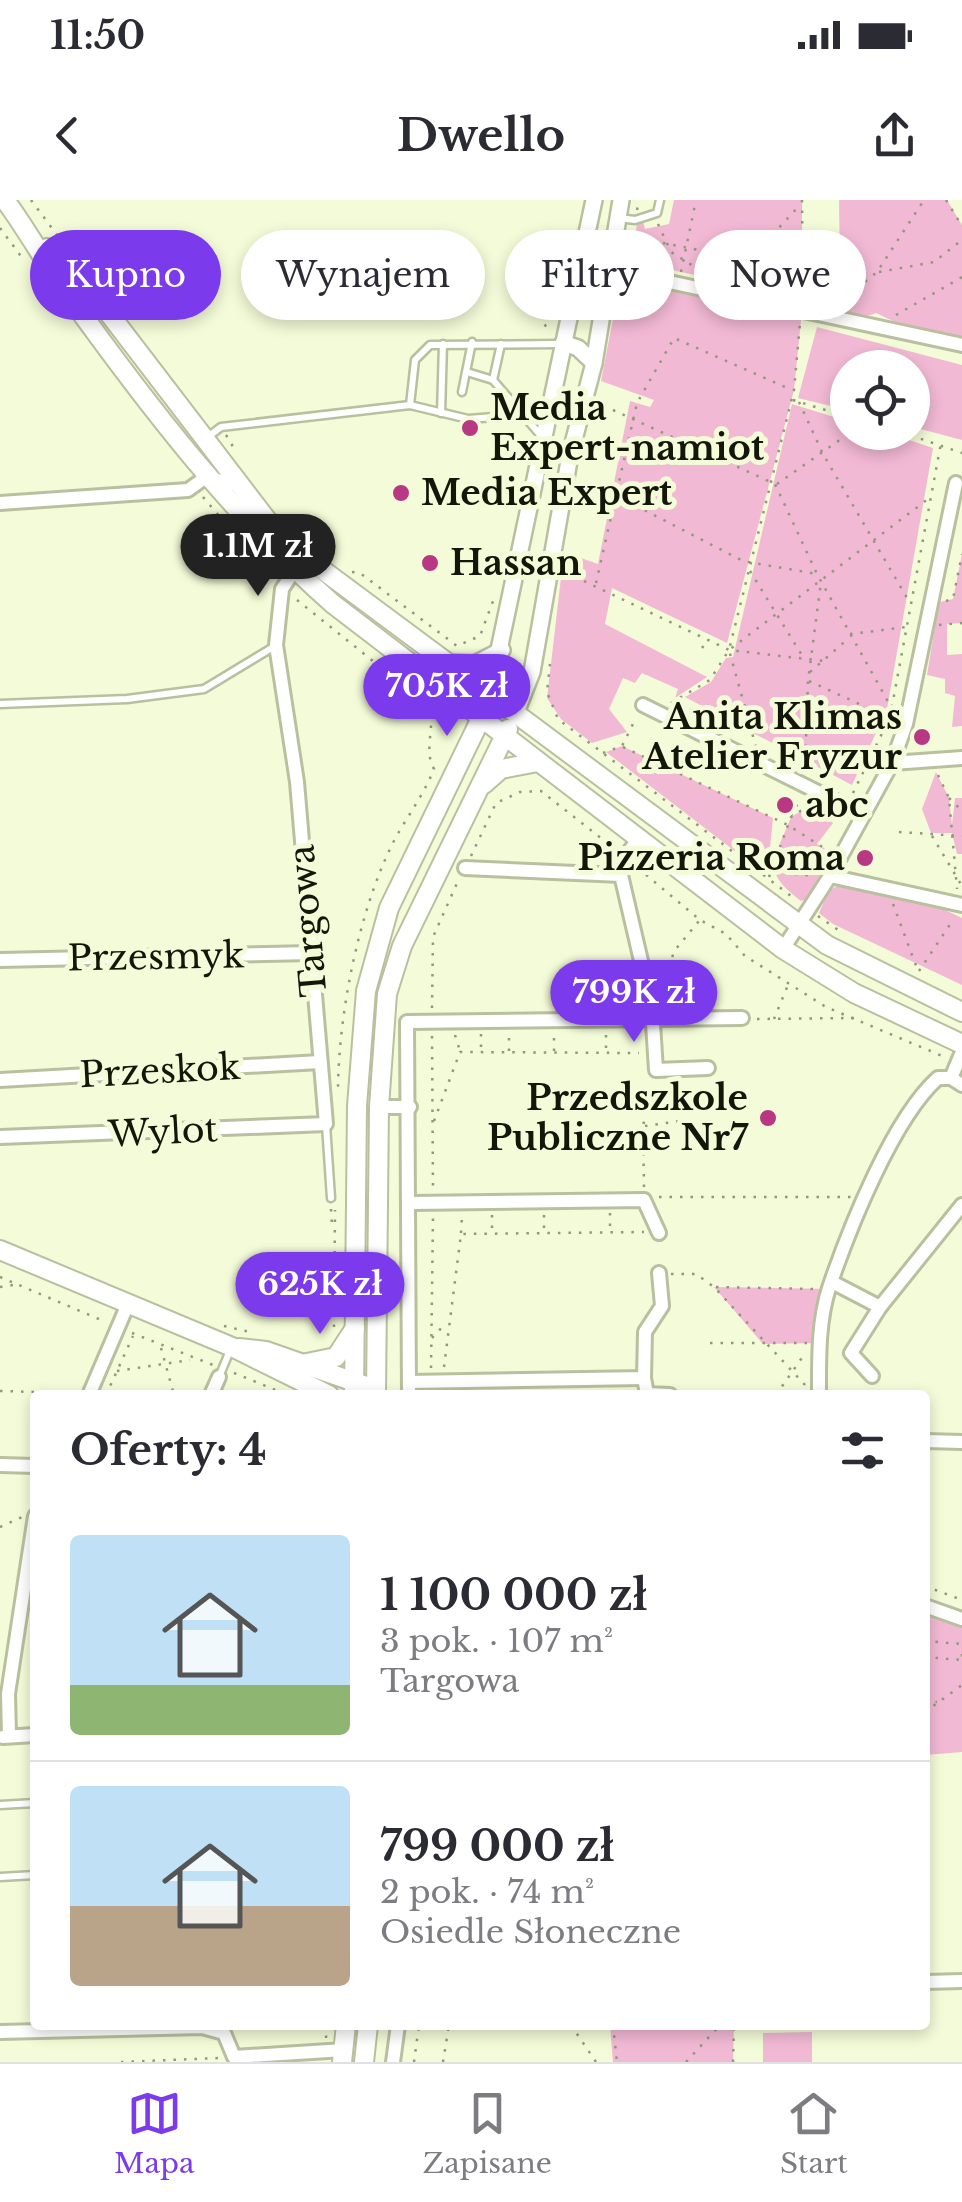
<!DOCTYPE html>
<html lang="pl">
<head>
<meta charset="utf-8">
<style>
	:root { --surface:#fff; --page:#f2f2f3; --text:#2b2b33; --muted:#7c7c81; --line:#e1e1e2; --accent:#7c3aed }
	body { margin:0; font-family:"Libre Baskerville",serif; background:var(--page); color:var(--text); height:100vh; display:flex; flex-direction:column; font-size:38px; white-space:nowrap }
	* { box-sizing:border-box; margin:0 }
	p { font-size:32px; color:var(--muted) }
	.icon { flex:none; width:55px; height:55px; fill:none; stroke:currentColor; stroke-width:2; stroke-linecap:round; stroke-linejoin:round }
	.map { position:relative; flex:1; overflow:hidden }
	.panel { position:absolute; left:30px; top:1190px; width:900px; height:640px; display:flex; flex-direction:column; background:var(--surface); border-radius:10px; box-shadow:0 5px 15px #0003 }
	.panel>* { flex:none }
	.hud { position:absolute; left:30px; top:30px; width:902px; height:90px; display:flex; gap:20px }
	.controls { position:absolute; left:830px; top:150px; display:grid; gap:20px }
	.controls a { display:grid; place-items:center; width:100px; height:100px; border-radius:50%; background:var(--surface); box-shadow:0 5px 15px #0003; font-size:50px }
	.price { position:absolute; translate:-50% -85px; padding:0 22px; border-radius:35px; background:var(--accent); color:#fff; font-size:32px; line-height:65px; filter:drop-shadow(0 2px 5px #0008) }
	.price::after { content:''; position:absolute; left:50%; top:60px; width:30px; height:22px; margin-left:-15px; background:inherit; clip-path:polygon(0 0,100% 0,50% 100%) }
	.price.on { background:#222; color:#fff }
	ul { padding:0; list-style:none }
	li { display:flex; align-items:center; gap:30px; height:250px; padding:0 40px }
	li+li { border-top:2px solid var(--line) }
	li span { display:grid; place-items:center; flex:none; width:280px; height:200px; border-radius:10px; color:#555 }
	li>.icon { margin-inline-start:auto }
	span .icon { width:120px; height:120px; fill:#fffc; stroke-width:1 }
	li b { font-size:42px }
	h2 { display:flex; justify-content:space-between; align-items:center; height:120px; padding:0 40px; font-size:42px }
	.tag { padding:0 35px; border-radius:45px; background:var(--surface); box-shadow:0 5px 15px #0003; font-size:35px; line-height:90px }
	.tag.on { background:var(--accent); color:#fff }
	.status { display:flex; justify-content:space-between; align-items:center; height:70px; padding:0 50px; background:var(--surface); direction:ltr }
	.status svg { height:28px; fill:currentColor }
	header { display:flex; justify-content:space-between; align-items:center; height:130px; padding:0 40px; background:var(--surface); font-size:45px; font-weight:700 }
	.tab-bar { display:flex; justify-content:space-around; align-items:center; height:140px; border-top:2px solid var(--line); background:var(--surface); font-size:28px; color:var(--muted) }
	.tab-bar a { display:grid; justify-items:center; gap:5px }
	.tab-bar .on { color:var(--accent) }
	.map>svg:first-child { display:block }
	.green { fill:#f2b9d4 }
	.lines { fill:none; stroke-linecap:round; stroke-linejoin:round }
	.service-casing { stroke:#b9c09f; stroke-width:11 }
	.minor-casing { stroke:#b9c09f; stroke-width:18 }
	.tertiary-casing { stroke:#b9c09f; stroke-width:20 }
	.secondary-casing { stroke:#b9c09f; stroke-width:22 }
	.path { stroke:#92977e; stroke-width:2.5; stroke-dasharray:2.5 8; stroke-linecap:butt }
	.service { stroke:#fff; stroke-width:6 }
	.minor { stroke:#fff; stroke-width:12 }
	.tertiary { stroke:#fff; stroke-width:15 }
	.secondary { stroke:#fff; stroke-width:18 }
	.poi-dot { fill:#b83884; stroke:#f4fbd8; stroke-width:4 }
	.labels { text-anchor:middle; stroke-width:10; stroke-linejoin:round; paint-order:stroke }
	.poi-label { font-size:35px; font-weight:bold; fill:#14160a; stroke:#f4fbd8; text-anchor:start }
	.street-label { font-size:35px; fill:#14160a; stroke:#f4fbd8 }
</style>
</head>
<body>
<div class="status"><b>11:50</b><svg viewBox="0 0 49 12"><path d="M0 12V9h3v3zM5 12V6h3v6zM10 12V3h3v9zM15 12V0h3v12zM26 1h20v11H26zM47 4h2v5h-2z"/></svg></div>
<header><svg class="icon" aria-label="back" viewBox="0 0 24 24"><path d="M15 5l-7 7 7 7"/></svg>Dwello<svg class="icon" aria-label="share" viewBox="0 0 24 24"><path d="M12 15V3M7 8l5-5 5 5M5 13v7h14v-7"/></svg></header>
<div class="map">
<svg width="962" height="1862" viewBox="0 0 962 1862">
	<rect width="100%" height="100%" fill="#f4fbd8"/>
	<g class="green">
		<path d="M674 0H802V70L755 60 749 87 631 61 637 24 643 21 645 29 669 24Z"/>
		<path d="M839 0H947L962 25V137L897 123 876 113C842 127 832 99 828 72L840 71Z"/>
		<path d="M622 72 802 110 794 190 727 443 612 388 605 424 707 477 675 498 678 489 642 473 635 483 623 478 609 509 627 532 592 543 561 519 547 498 564 352 598 364 630 201 650 207 654 200 601 181Z"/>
		<path d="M817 127 962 165V240L913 227 912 168H848L847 210 798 198Z"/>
		<path d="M792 204 847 221 848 232 888 233 933 248 887 509 852 585 685 497 711 482 726 458 733 457Z"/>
		<path d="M962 354V423L947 424V455L962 454V526L952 527 955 496 945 493V479L927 475 935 426 925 425 931 404 953 399Z"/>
		<path d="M622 546 773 618 768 668 762 672 606 552Z"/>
		<path d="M936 572 949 598 952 625 955 598H962V654H957L952 633H931L922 609Z"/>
		<path d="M818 601 833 623 817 644 832 653 807 699 801 701C760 670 774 661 791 617Z"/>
		<path d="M838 686 939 707 962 718V785L833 724 819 713 829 690Z"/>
		<path d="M714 1087 829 1089 819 1143 763 1144Z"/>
		<path d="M925 1406 962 1419V1552L925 1555Z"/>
		<path d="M610 1825H734L733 1862H613Z"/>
		<path d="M812 1832V1862H763V1833Z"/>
	</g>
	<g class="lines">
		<g class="service-casing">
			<g id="service">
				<path d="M618 18 635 20 657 13 660 0"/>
				<path d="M501 144 493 180 543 238"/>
				<path d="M467 172 493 180"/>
				<path d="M462 192 472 142"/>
				<path d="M410 205 415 160 430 145 560 144"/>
				<path d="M441 213 443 144"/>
				<path d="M209 236 221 227 410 205 468 219 521 215"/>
				<path d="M0 504 127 499 204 489 275 446"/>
				<path d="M326 925 331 998"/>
				<path d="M219 1177 231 1148"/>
				<path d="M0 1605 35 1603"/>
				<path d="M0 1677 35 1675"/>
			</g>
		</g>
		<g class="minor-casing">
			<g id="minor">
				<path d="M581 63 962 145"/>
				<path d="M0 303 188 290 206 277 241 286"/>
				<path d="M643 505 862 614"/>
				<path d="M892 563 962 558"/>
				<path d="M465 668 621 675 652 808 656 870 708 868"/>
				<path d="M621 675 625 657 639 638"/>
				<path d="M830 676 962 705"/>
				<path d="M783 749 830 676 892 563 906 524 956 283"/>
				<path d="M0 760 312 753"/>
				<path d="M962 852 951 878 962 885"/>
				<path d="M0 880 320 862"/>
				<path d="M379 907H410"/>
				<path d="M0 937 326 924 297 582 276 445 282 389 298 365"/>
				<path d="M412 1003 644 1000 659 1033"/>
				<path d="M832 1082 880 1107 851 1153 872 1176"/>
				<path d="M880 1107 962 1005"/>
				<path d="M644 1178 647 1194 670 1195"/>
				<path d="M409 1182 644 1178 645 1132 662 1106 659 1073"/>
				<path d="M89 1195 128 1104"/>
				<path d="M211 1195 219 1177"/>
				<path d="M409 1195 407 822 742 818"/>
				<path d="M819 1195C819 1160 818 1122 829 1088 849 1029 893 918 938 878H951"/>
				<path d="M925 1241 962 1242"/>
				<path d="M0 1265 35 1266"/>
				<path d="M925 1406 962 1419"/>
				<path d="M9 1536 8 1494 35 1316"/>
				<path d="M3 1537 35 1535"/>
				<path d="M925 1782 962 1781"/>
				<path d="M0 1832 202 1827 224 1833 234 1857 344 1850"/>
				<path d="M393 1862 398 1825"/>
			</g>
		</g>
		<g class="tertiary-casing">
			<g id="tertiary">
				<path d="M563 143 578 148 594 163"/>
				<path d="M445 463 475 464 502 450"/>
				<path d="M489 497 594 0"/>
				<path d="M515 515 532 472 570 255 594 163 621 0"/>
			</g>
		</g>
		<g class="secondary-casing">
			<g id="secondary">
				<path d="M5 0C28 31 46 65 69 96 148 206 231 314 333 404L783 749 854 793 962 844"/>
				<path d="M47 48 91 90 267 320 324 371 827 745 962 812"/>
				<path d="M484 584 501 569 538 562"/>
				<path d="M0 1050 232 1147 329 1195"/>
				<path d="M239 1148 266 1151 366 1186"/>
				<path d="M302 1164 336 1157 355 1128"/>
				<path d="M354 1195 357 906 366 791 389 708 484 512"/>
				<path d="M376 1195 379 907 387 794 402 746 508 529"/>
				<path d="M342 1862 346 1825"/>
				<path d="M364 1862 368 1825"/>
			</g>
		</g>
		<g class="path">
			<path d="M31 0 57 35"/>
			<path d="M802 0 803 95"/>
			<path d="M946 0 962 26"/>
			<path d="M637 10 639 0"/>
			<path d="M658 24 671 52 706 74"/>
			<path d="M0 28 23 59"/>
			<path d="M550 31 570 36"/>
			<path d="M632 37 801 70"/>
			<path d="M425 41 448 45"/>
			<path d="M751 58 800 5"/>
			<path d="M681 72 696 0"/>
			<path d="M879 72 934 62 962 40"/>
			<path d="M841 102 877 72 924 0"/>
			<path d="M533 107 549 131"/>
			<path d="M896 115 962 77"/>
			<path d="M793 200 848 217"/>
			<path d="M799 202 823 254 910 403"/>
			<path d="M613 210 775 284 817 374 891 507"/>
			<path d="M901 232 962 253"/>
			<path d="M226 235 235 250"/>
			<path d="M777 284 851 232"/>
			<path d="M596 294 615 295 743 361 817 374"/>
			<path d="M203 297 272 378"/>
			<path d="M750 371 803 457"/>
			<path d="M352 372 360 373 457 446 480 436 493 401"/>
			<path d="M565 372 729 450 824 461"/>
			<path d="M596 383 637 203 674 138 792 190"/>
			<path d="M297 400 429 506C436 527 423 550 434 569 424 594 409 614 396 637 360 705 339 810 338 887"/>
			<path d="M946 401 953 399 962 354"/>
			<path d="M939 425 962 423"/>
			<path d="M850 434 907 427"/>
			<path d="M702 448 707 441"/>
			<path d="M550 464 547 492 558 519 795 699"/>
			<path d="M810 472 849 438"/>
			<path d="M809 481 888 517"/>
			<path d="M671 503 710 480 729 450 928 299"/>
			<path d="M623 547 788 625 830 652"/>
			<path d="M756 547 729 450 794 190 800 123"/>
			<path d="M603 553 622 546 636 518"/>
			<path d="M805 568 808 481 821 382"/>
			<path d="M938 575 949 598 957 689"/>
			<path d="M853 593 890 517 941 243"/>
			<path d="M949 598 962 611"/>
			<path d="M791 616 799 601"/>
			<path d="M899 632 962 636"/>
			<path d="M932 636 962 686"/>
			<path d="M471 656 496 603 520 592 541 591 616 650"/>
			<path d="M638 668 700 720 726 734 745 756 826 807 947 858"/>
			<path d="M774 672 815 676"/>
			<path d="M769 677 791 617 810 605"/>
			<path d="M893 704 918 771"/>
			<path d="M818 716 844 734"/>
			<path d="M919 771 953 720"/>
			<path d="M660 786 675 750 699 721"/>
			<path d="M432 808 433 737 458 681"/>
			<path d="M757 819 854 818"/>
			<path d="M774 819 788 785"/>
			<path d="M481 834V851"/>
			<path d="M455 835 460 851"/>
			<path d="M606 835V852"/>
			<path d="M432 836 433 988"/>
			<path d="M509 851V834"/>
			<path d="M554 851V834"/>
			<path d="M434 921 460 852 639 853"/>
			<path d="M645 926 680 921"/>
			<path d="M644 987 643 926 653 886"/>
			<path d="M659 997H851"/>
			<path d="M331 1009 332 1026"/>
			<path d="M610 1013V1030"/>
			<path d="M492 1015V1032"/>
			<path d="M544 1015V1032"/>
			<path d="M461 1033 462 1016"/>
			<path d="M671 1074H696L714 1087 806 1186"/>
			<path d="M0 1077 106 1122"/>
			<path d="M0 1087 13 1085"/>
			<path d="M716 1087 813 1089"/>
			<path d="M224 1126 250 1132"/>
			<path d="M334 1127 335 1010"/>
			<path d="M132 1133 213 1165"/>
			<path d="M432 1138 446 1123"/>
			<path d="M710 1143H807"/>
			<path d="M161 1148 174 1195"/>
			<path d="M444 1167 461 1034 644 1032"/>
			<path d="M431 1168 433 1016"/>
			<path d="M117 1171 190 1160"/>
			<path d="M234 1173 288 1195"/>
			<path d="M0 1191 73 1193"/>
			<path d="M106 1195 133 1136"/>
			<path d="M776 1195 806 1152"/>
			<path d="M0 1327 22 1317"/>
			<path d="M925 1386 962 1400"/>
			<path d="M925 1441 962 1444"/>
			<path d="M962 1454V1462"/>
			<path d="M925 1457 961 1460"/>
			<path d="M925 1501 937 1502"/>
			<path d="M925 1512 962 1485"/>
			<path d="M571 1825 596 1862"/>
			<path d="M613 1825 617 1862"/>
			<path d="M326 1838 327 1825"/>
			<path d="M121 1862 219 1858"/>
			<path d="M414 1862 419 1825"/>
			<path d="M443 1862 449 1825"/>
			<path d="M686 1862 720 1825"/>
			<path d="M733 1862 734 1825"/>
		</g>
		<use href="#service" class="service"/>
		<use href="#minor" class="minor"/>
		<use href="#tertiary" class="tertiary"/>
		<use href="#secondary" class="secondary"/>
	</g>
	<g class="poi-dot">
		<circle cx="470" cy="228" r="10"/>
		<circle cx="401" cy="293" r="10"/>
		<circle cx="430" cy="363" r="10"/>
		<circle cx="922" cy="537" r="10"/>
		<circle cx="785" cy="605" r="10"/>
		<circle cx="865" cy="658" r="10"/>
		<circle cx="768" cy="918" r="10"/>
	</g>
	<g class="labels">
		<g class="poi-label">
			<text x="490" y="220">Media<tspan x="490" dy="40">Expert-namiot</tspan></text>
			<text x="421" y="305">Media Expert</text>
			<text x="450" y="375">Hassan</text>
			<text x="902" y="529" text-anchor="end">Anita Klimas<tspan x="902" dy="40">Atelier Fryzur</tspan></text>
			<text x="805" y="617">abc</text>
			<text x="845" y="670" text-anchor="end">Pizzeria Roma</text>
			<text x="748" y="910" text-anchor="end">Przedszkole<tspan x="748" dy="40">Publiczne Nr7</tspan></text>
		</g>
		<g class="street-label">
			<text transform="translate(308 721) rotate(-95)" y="12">Targowa</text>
			<text transform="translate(156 757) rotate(-1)" y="12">Przesmyk</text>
			<text transform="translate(160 871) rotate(-3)" y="12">Przeskok</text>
			<text transform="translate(163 932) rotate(-3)" y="12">Wylot</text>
		</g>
	</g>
</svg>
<div class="controls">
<a><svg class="icon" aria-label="locate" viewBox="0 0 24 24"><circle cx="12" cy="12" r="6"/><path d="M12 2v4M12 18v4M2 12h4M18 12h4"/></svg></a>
</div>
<b class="price on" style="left:258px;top:399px">1.1M zł</b>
<b class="price" style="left:447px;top:539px">705K zł</b>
<b class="price" style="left:634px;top:845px">799K zł</b>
<b class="price" style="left:320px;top:1137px">625K zł</b>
<div class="hud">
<a class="tag on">Kupno</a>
<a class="tag">Wynajem</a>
<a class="tag">Filtry</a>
<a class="tag">Nowe</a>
</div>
<section class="panel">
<h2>Oferty: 4<svg class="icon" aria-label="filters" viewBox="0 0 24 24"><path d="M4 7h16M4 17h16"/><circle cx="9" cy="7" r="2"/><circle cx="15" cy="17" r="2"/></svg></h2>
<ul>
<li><span style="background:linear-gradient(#bfe0f5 75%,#8fb573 0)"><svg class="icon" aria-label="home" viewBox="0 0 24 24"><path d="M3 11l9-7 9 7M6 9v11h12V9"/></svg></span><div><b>1 100 000 zł</b><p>3 pok. · 107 m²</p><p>Targowa</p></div></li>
<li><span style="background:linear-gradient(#bfe0f5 60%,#b9a48a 0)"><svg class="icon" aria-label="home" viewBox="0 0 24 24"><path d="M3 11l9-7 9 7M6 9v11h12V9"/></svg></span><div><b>799 000 zł</b><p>2 pok. · 74 m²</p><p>Osiedle Słoneczne</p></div></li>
</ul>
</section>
</div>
<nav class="tab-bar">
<a class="on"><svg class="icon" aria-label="map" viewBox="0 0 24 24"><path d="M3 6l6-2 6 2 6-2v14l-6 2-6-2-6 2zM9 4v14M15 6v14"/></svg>Mapa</a>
<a><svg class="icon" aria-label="saved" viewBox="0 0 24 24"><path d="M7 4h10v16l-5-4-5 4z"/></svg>Zapisane</a>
<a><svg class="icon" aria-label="home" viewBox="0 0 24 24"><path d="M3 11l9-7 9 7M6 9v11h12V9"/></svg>Start</a>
</nav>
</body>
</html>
